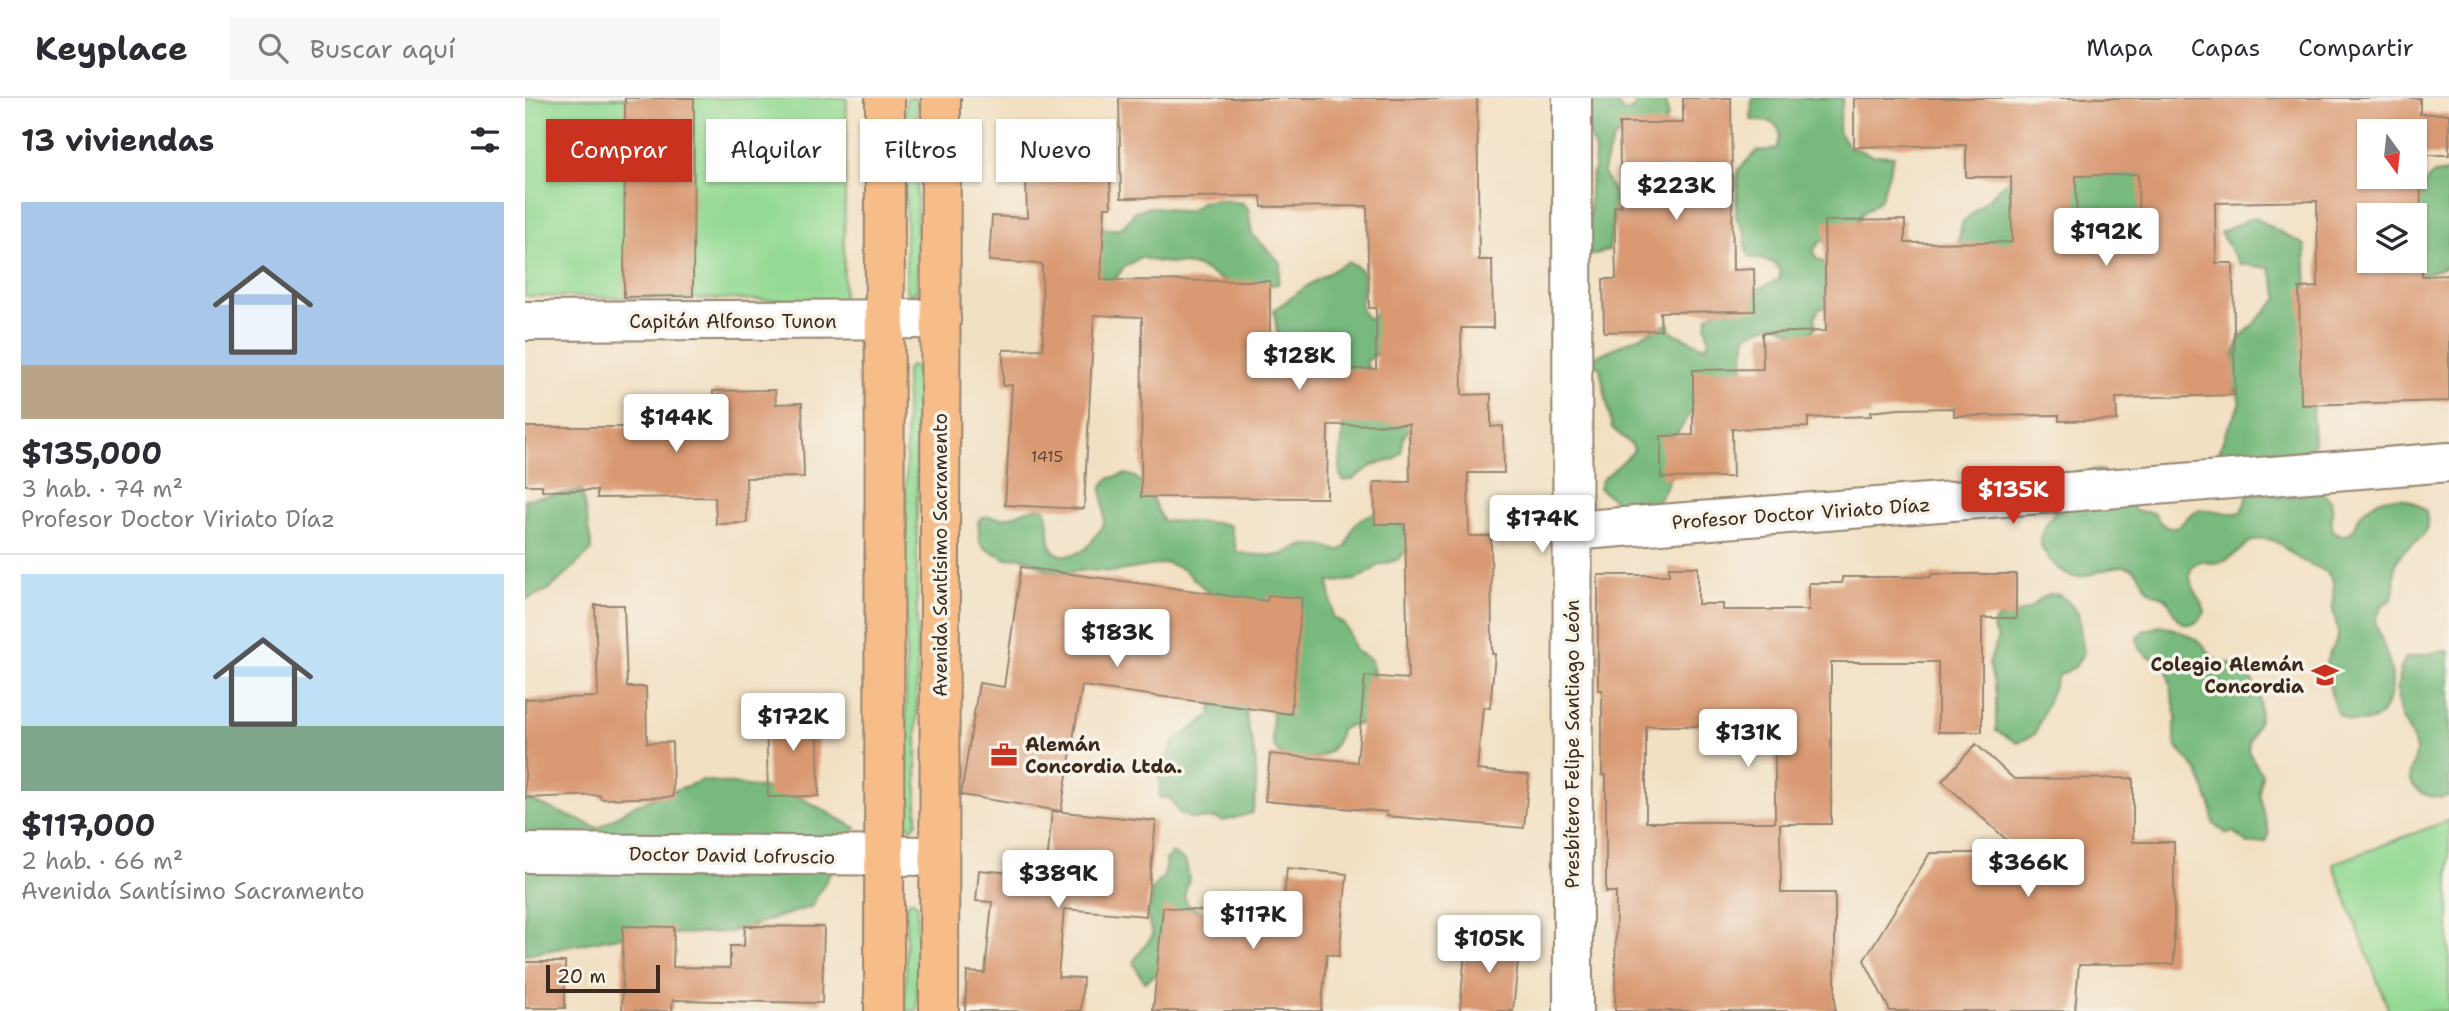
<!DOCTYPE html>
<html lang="es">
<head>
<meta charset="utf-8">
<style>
	:root { --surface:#fff; --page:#f7f7f7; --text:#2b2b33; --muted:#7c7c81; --line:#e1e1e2; --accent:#c8321e }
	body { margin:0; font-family:"Shantell Sans",sans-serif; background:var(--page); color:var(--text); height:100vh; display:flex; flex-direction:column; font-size:26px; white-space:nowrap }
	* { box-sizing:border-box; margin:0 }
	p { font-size:23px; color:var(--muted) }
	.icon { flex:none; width:38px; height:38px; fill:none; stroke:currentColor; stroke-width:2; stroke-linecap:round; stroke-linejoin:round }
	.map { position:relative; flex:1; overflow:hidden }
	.sheet { display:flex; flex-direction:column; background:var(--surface); width:525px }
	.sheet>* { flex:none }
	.hud { position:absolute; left:21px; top:21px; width:665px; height:63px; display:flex; gap:14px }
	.needle { width:46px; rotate:165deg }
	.buttons { position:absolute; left:1832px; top:21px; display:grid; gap:14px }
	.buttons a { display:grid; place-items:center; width:70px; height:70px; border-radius:0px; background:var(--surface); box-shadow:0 2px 5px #0004; font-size:35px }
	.scale { position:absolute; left:21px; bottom:18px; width:114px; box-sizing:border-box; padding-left:7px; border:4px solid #3b2a1e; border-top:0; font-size:19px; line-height:24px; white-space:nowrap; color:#3b2a1e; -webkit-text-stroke:5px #f7f3e8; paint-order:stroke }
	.price { position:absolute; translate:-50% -60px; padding:0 16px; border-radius:7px; background:#fff; color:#222; font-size:23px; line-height:46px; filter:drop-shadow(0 2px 4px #0008) }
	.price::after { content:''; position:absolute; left:50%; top:42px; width:21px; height:16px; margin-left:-10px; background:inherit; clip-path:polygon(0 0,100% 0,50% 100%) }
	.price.current { background:var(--accent); color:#fff }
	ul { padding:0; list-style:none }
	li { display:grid; align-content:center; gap:14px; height:371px; padding:0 21px }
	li+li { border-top:2px solid var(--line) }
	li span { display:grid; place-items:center; height:217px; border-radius:0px; color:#555 }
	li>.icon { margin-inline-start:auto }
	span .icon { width:126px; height:126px; fill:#fffc; stroke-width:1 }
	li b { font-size:30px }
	h2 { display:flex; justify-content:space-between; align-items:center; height:84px; padding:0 21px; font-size:30px }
	.pill { padding:0 24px; border-radius:0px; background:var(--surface); box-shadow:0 2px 5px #0004; font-size:24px; line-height:63px }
	.pill.current { background:var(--accent); color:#fff }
	header { display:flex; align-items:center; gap:42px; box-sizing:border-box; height:98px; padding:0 35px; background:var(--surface); border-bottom:2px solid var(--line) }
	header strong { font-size:33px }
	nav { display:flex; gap:38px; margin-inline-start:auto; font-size:24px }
	.search { width:490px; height:63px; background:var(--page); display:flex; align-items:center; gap:18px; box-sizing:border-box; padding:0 24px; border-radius:0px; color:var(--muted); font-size:26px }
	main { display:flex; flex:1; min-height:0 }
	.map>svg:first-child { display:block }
	.green { fill:#95da94; stroke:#688259; stroke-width:2 }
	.forest { fill:#78ba7e; stroke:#5a724e; stroke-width:2 }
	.building { fill:#d99972; fill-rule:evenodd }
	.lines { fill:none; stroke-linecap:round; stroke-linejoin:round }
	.minor-casing { stroke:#968570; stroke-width:42 }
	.primary-casing { stroke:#968570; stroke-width:42 }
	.minor { stroke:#fff; stroke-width:38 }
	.primary { stroke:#f7bd88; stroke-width:38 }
	.labels { text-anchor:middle; stroke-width:7; stroke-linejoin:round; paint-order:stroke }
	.number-label { font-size:16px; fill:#624633 }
	.street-label { font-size:19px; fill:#3b2a1e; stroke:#f7f3e8 }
	.poi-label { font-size:19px; font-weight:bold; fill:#3b2a1e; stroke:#f7f3e8; text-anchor:end }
</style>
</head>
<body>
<header>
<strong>Keyplace</strong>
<div class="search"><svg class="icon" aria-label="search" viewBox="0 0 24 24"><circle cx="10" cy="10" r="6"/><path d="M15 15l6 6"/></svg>Buscar aquí</div>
<nav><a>Mapa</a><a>Capas</a><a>Compartir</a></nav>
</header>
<main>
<section class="sheet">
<h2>13 viviendas<svg class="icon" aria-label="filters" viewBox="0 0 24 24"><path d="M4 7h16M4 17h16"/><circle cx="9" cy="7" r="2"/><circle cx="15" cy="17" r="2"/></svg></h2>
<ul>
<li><span style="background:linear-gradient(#a9c7e8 75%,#b9a48a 0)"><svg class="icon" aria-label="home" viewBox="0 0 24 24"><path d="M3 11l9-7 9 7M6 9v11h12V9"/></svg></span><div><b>$135,000</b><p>3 hab. · 74 m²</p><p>Profesor Doctor Viriato Díaz</p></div></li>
<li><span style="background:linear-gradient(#bfe0f5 70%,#7fa58c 0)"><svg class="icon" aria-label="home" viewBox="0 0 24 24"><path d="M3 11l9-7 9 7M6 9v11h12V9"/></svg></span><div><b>$117,000</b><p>2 hab. · 66 m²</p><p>Avenida Santísimo Sacramento</p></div></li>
</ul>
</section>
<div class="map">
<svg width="1924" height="913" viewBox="0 0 1924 913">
	<rect width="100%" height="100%" fill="#f7f3e8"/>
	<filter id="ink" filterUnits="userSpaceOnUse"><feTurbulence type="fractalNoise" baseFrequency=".0143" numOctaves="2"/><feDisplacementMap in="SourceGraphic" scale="14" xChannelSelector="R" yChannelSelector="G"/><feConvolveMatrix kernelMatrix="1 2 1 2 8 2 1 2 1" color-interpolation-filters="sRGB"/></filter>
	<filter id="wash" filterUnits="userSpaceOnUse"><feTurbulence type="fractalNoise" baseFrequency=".00686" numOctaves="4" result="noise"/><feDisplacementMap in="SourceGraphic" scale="28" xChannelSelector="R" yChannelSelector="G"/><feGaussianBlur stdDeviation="1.57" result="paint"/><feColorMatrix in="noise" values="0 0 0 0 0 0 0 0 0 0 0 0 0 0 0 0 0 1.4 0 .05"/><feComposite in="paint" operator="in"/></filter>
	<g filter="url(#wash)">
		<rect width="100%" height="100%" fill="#f2e0c3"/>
		<g class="green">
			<path d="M0 0H322L318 203 0 198Z"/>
			<path d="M381 0H392V192L388 196H384L381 192Z"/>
			<path d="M385 268 390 269 392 272V724L387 730 381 726V272Z"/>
			<path d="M1924 722V913H1864L1808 766Z"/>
			<path d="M387 802 392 806V913H381V806Z"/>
		</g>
		<g class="forest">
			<path d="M1053 0H1094L1093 7 1099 14 1107 12 1115 0H1141L1143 18 1139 26 1095 36 1088 42 1079 68V76L1091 99 1084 152 1064 158 1065 88 1069 70 1070 53Z"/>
			<path d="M1227 0H1318L1313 33 1323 48 1347 57 1369 58 1356 101 1337 116 1327 133 1295 144 1289 151 1290 160 1305 168 1319 203 1294 211 1290 219 1291 228 1286 235H1269L1254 227H1245L1221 237 1217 272 1172 306 1153 334 1146 338C1146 374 1150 381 1128 410L1102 413 1074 390 1077 382 1107 355 1109 351 1107 347 1087 330 1075 270 1065 261 1144 225 1147 234 1179 249 1184 244 1181 227 1183 218 1228 193 1254 182 1255 173 1250 165 1225 159 1221 152 1220 135 1211 119 1213 72 1232 53 1251 51C1262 26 1247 22 1226 22Z"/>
			<path d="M1602 60 1627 98 1614 133 1540 120 1504 142 1432 153 1437 125 1488 78Z"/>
			<path d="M1924 74V168L1905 174 1893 181 1861 165V163H1890C1890 135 1884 95 1909 76Z"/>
			<path d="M693 102 718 105 723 111 727 136 756 165 753 186C738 188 724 191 709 187 693 183 683 170 665 167 649 164 632 166 616 159L598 170 588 185 570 189 574 130C596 133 598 132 610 113 615 112 622 109 627 109 647 108 661 122 675 104Z"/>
			<path d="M1728 119 1780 147 1789 347 1769 370H1721L1692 360 1701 334 1716 305 1705 277 1714 241 1754 200 1745 170 1715 166 1695 135Z"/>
			<path d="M822 164C858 176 822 202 843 221L850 217 852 208 856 252 841 264 844 272 900 311 879 338 876 355 869 362 850 366 828 381 819 383 815 378V366L818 331 810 262 762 259 754 247 749 212 785 186Z"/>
			<path d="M1569 372 1578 373 1610 413 1628 415C1633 421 1637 429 1645 430 1658 431 1661 416 1672 413 1688 408 1701 419 1716 414L1723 397 1743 393C1758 405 1775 394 1793 392 1818 406 1801 416 1809 435L1817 438C1835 432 1828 426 1837 415 1854 395 1882 395 1901 413 1908 448 1881 440 1872 463 1867 476 1872 490 1866 502L1858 506 1850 522C1857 549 1876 578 1862 606 1858 616 1853 621 1843 623 1830 626 1821 623 1812 615 1807 600 1803 583 1801 568 1800 558 1811 548 1813 538 1814 529 1809 521 1808 512 1806 499 1813 487 1803 476 1796 469 1782 466 1774 461 1764 455 1754 442 1742 441 1712 437 1715 474 1675 463 1651 475 1676 496 1680 514 1676 521 1672 526 1664 526 1647 525 1650 508 1640 500 1636 497 1630 497 1626 494 1620 489 1618 483 1614 477 1598 455 1569 481 1549 479 1540 478 1532 470 1527 464 1521 458 1515 449 1516 441 1517 428 1524 423 1530 413 1536 403 1539 389 1543 378L1551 374Z"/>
			<path d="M599 376C620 376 629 406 638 423L696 425 705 428 712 454C720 457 747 458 756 457 762 456 765 452 771 450 786 444 799 446 813 453L821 449C828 426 830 420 854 414 876 425 880 424 884 449L872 462 854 467 839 478 830 482 804 484 808 520C825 525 824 539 830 553L845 561C854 583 847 603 843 626L825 627 815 632C811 658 792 662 769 660 763 659 757 659 753 654 743 643 750 625 746 611L724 604C717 618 725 633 728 648 732 668 733 695 727 715L699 723 691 720 668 721 655 716 645 700H635L634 673 650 643 686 617 694 504 658 471 642 465 588 474 563 472 534 475 522 472 504 462 494 459 482 461 461 451 455 445 453 423C461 415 465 420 475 420 491 421 503 406 520 411 528 426 520 442 529 453 535 459 542 458 549 456 560 453 564 449 569 440 571 436 574 434 576 431 584 419 576 402 577 388L583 381Z"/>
			<path d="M57 393 67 452 25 491 0 502V401Z"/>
			<path d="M1525 496 1534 497 1541 502 1553 515 1559 554 1550 569 1533 578 1510 636 1493 645 1471 633V595L1464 565 1473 540 1468 532 1470 523C1480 516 1491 517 1502 512 1511 507 1514 499 1525 496Z"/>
			<path d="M1635 528C1648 529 1671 539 1680 549 1684 554 1686 559 1691 562 1697 566 1706 565 1713 567L1725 579 1734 594 1735 619 1724 644 1723 653 1737 676 1734 694 1744 736 1741 744 1723 746 1709 734 1702 736 1688 725 1686 708 1673 674 1651 648 1649 629 1652 621 1642 570C1630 560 1613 558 1612 540L1618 533Z"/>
			<path d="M1917 553H1924V698C1911 702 1893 697 1886 684 1881 675 1892 663 1891 653 1890 639 1881 630 1876 618 1871 604 1871 572 1881 560Z"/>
			<path d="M178 682 265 694 331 730 286 809 205 834 98 838 0 857V700L73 730 110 707Z"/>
			<path d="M647 755 661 764 664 781 659 799 663 807 679 815 643 869 619 884 608 864 628 837 621 816 626 808 627 791 639 778 641 761Z"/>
		</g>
		<g id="blocks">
			<g class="building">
				<path d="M100 0H169L168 198 99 199Z"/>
				<path d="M594 0H952L954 162H967L968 230H936L937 297 966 296V329L978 328 979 375H943L944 438H966L967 556H970L965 610 958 609 952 672 1004 677 999 730 861 718 862 714 740 703 745 656 832 664 840 578 883 581 880 426H850L849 384H885L884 326 803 327 802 400 616 399 617 219 569 217 559 411 480 407 487 287 478 288V252L518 251 517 166 464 163 467 118 502 120 501 81 585 79 586 109H580L576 182 745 183V271H851V210H844L842 108 737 109 736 98 596 100Z"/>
				<path d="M1158 0H1206L1208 172 1229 171 1230 213 1135 214 1136 232 1079 234 1078 181H1091L1089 108H1096L1094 25H1158Z"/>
				<path d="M1329 0H1895V16H1924V57H1895L1897 178 1924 177V303L1776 307 1774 190 1793 189 1792 103 1690 105 1691 165H1708L1710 297 1591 300 1592 322 1534 323V317L1429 318V310L1374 311 1345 314 1346 318 1283 320V329L1207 331 1208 379 1136 380V338L1168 337V272L1238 271 1237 235 1301 233 1299 123 1380 122V145L1487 144 1486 79H1441V47L1329 49ZM1844 33H1890V79H1844ZM1613 76 1614 137 1552 138 1551 78ZM1844 117H1890V163H1844Z"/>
				<path d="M250 292 251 306 277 305 279 379 221 380 222 425 191 426 190 399 72 400V392L17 393V387H0V329H118V318L189 316 188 293Z"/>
				<path d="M496 469 742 503 743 497 777 500 766 616 557 588 536 713 436 697 454 585 479 589Z"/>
				<path d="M1144 469H1173V506H1198V512H1284V485H1317V479H1406V476H1491V520H1457V634H1413V564H1306V726H1255L1256 795H1310V913H1090L1091 794H1081V677H1077V592H1073V477H1144ZM1121 628H1250V724H1121Z"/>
				<path d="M70 507H99L102 589H121L122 645 147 644 148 699 76 701 75 697 0 700V601L73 599Z"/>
				<path d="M292 611 294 698 243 699 241 613Z"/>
				<path d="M1451 646 1489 681 1608 680V744H1649V866L1554 867 1550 913H1365L1339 862 1405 755H1496L1417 683Z"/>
				<path d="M527 713 631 723 621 818 539 811 533 879 558 880 556 913H440L442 874 460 875 467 804 451 803 454 772 521 778Z"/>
				<path d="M762 770 822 776 814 858 802 856 796 913H628L638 809 728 818 730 797 759 800Z"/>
				<path d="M98 828 149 829 148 869 205 870V848H219L220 828 299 829 297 905 148 902 147 913H97Z"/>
				<path d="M941 839 995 844 988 913H935Z"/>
				<rect x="0" y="864" width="40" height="46"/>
			</g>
		</g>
	</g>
	<g filter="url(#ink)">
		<use href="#blocks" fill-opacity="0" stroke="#968570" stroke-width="2"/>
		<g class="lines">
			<g class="minor-casing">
				<g id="minor">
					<path d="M1047 0 1048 913"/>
					<path d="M0 223 416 221"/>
					<path d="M1046 433 1924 364"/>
					<path d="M0 755 414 758"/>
				</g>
			</g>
			<g class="primary-casing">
				<g id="primary">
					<path d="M359 913 360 0"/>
					<path d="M414 913 416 0"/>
				</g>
			</g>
			<use href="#minor" class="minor"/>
			<use href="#primary" class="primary"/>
		</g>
	</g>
	<defs>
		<g id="school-bare" transform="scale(2.1)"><path d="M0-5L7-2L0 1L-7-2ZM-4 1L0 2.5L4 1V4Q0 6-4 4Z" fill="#c8321e" stroke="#f7f3e8" stroke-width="2.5" paint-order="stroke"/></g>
		<g id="office-bare" transform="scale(2.1)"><path d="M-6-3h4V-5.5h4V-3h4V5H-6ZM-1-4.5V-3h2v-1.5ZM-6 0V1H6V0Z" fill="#c8321e" stroke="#f7f3e8" stroke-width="2.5" paint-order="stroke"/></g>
	</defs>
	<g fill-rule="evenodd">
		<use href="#school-bare" x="1800" y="577"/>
		<use href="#office-bare" x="479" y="657"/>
	</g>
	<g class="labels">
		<g class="number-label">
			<text x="522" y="364">1415</text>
		</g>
		<g class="street-label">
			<text x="208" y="230">Capitán Alfonso Tunon</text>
			<text transform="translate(1276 415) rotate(-4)" y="7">Profesor Doctor Viriato Díaz</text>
			<text transform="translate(415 457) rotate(-90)" y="7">Avenida Santísimo Sacramento</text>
			<text transform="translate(1047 646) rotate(-90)" y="7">Presbítero Felipe Santiago León</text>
			<text transform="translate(207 757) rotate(1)" y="7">Doctor David Lofruscio</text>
		</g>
		<g class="poi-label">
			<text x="1779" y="573">Colegio Alemán<tspan x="1779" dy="22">Concordia</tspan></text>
			<text x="500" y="653" text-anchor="start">Alemán<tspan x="500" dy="22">Concordia Ltda.</tspan></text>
		</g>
	</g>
</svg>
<div class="buttons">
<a><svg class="needle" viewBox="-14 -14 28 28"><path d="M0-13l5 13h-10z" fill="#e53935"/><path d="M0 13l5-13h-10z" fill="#7c7c81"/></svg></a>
<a><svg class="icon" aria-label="layers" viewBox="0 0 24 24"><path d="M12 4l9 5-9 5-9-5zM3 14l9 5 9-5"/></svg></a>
</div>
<div class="scale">20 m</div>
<b class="price" style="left:1151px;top:124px">$223K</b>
<b class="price" style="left:1581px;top:170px">$192K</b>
<b class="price" style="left:774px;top:294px">$128K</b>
<b class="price" style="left:151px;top:356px">$144K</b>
<b class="price current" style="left:1488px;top:428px">$135K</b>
<b class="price" style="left:1017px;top:457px">$174K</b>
<b class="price" style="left:592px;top:571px">$183K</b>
<b class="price" style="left:268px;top:655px">$172K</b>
<b class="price" style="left:1223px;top:671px">$131K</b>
<b class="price" style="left:1503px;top:801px">$366K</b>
<b class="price" style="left:533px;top:812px">$389K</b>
<b class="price" style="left:728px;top:853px">$117K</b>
<b class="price" style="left:964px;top:877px">$105K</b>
<div class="hud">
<a class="pill current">Comprar</a>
<a class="pill">Alquilar</a>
<a class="pill">Filtros</a>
<a class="pill">Nuevo</a>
</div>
</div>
</main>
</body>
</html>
